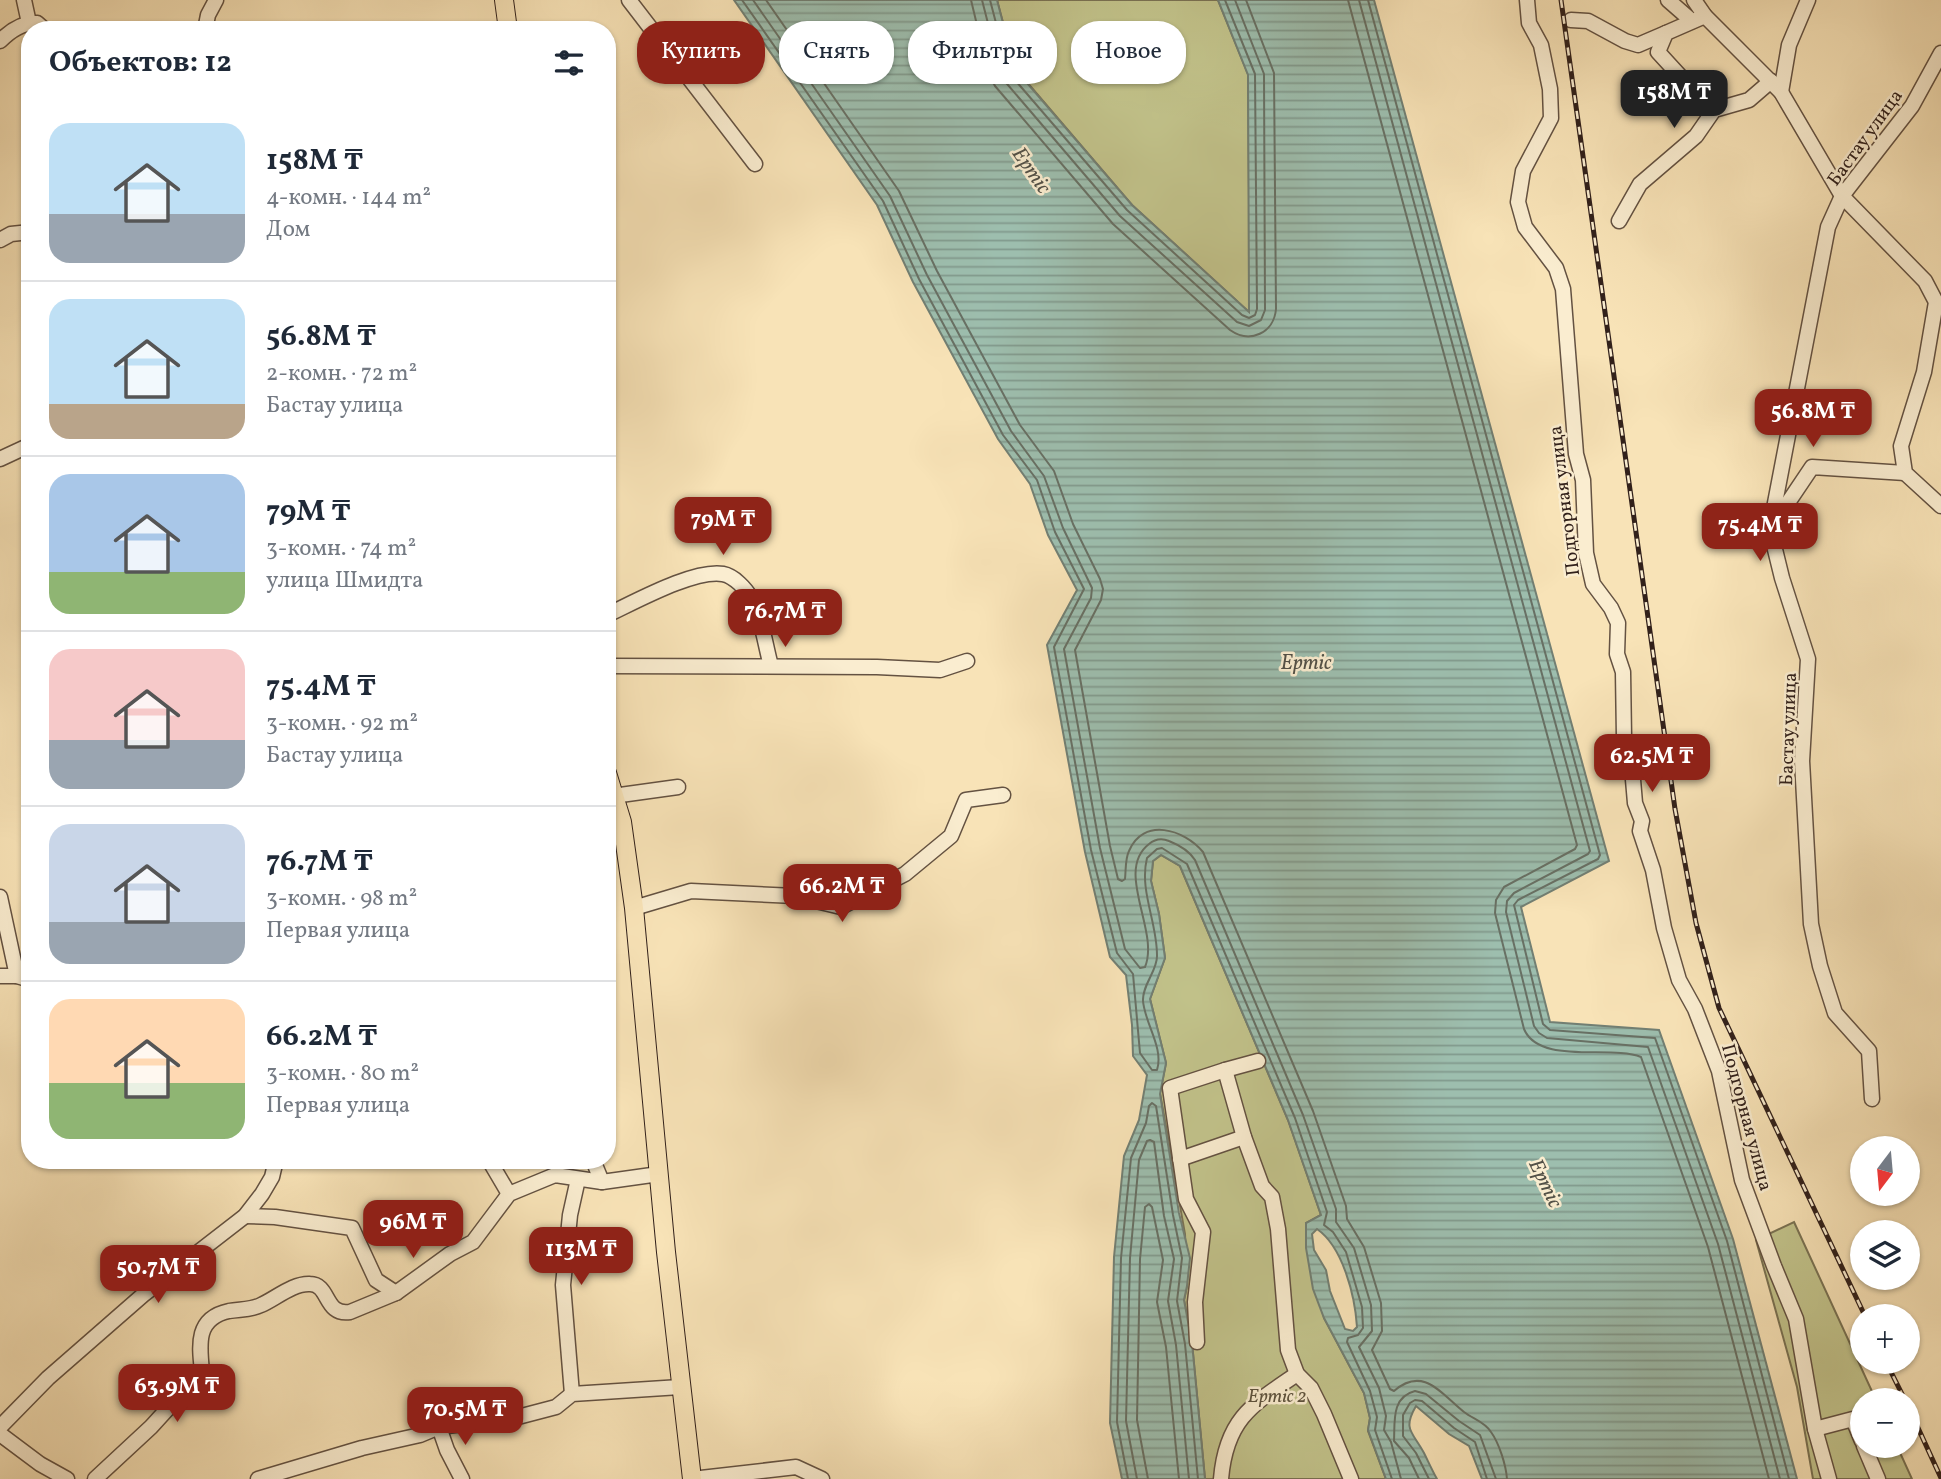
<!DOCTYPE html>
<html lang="ru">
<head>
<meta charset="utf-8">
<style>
	:root { --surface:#fff; --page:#f2f2f3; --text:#1f2937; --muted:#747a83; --line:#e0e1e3; --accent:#8f2418 }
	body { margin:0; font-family:Vollkorn,serif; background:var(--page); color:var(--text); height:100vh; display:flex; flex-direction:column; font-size:26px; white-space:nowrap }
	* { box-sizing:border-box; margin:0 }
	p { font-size:23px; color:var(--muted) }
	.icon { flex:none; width:38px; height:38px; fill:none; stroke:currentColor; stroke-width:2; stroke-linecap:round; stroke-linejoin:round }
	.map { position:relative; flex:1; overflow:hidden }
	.panel { position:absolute; left:21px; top:21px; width:595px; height:1148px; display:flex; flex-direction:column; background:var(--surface); border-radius:28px; box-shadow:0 2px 5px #0004 }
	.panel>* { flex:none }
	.guide { position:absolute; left:637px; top:21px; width:665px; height:63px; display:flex; gap:14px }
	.needle { width:46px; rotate:196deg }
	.tools { position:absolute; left:1850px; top:1136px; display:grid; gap:14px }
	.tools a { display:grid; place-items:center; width:70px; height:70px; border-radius:50%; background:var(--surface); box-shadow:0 2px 5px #0004; font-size:35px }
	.price { position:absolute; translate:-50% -60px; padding:0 16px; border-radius:14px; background:var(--accent); color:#fff; font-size:23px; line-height:46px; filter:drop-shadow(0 2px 4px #0008) }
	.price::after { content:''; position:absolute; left:50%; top:42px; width:21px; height:16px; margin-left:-10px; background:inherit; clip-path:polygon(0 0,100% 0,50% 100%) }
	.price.current { background:#222; color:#fff }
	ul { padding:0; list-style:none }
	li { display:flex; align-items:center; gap:21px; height:175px; padding:0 28px }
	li+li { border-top:2px solid var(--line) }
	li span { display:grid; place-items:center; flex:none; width:196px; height:140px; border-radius:21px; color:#555 }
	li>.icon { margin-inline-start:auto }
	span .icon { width:84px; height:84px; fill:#fffc; stroke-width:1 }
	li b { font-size:30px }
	h2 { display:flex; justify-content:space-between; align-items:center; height:84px; padding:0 28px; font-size:30px }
	.pill { padding:0 24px; border-radius:28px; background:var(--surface); box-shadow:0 2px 5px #0004; font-size:24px; line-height:63px }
	.pill.current { background:var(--accent); color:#fff }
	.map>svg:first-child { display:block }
	.green { fill:#c2c38b; stroke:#7a7253; stroke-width:2 }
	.water { fill:url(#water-rules); stroke:#727f73; stroke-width:2; fill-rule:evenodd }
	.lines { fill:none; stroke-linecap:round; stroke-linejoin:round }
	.shore { stroke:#687064; stroke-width:2 }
	.minor-casing { stroke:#645242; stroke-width:17 }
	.major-casing { stroke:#32211b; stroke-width:20 }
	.minor { stroke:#faedd0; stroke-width:14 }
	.major { stroke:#f8e3b7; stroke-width:18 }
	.rail-casing { stroke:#32211b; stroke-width:5 }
	.rail { stroke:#faedd0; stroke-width:2.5; stroke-dasharray:8; stroke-linecap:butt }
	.labels { text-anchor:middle; stroke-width:5; stroke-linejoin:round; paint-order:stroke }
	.street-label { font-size:19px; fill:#32211b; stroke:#faedd0 }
	.park-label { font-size:19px; font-style:italic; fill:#5d523d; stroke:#faedd0 }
	.water-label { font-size:21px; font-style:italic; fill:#525047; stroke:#faedd0 }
</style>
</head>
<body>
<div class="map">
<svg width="1941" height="1479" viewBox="0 0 1941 1479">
	<defs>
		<pattern id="water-rules" width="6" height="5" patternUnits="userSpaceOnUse" patternTransform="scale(1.75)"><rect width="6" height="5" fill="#9dbeae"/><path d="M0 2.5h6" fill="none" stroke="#819a8d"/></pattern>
	</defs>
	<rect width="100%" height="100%" fill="#f8e3b7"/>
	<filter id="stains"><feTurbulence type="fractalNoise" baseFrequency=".00286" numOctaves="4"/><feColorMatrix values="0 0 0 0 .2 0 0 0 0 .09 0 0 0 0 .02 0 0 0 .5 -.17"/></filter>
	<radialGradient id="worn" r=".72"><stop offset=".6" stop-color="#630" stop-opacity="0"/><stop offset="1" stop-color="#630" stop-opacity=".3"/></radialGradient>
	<g class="green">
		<path d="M997 0H1218L1248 74 1250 313 1132 205 1015 68Z"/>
		<path d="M1161 855 1180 866 1288 1120 1321 1215 1306 1223 1324 1318 1364 1393 1370 1418 1368 1431 1386 1479H1205L1192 1343 1184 1300 1187 1286 1185 1234 1160 1093 1166 1063 1150 999 1165 958 1159 914 1151 881 1153 861Z"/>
		<path d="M1794 1222 1876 1400H1862V1446H1897L1912 1479H1813L1797 1387 1756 1240Z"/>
	</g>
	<path class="water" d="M734 0H997L1015 69 1132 205 1249 312 1248 75 1218 0H1374L1609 861 1521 907 1550 1022 1659 1030 1733 1239 1797 1479H1482L1469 1446 1449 1434 1416 1406C1402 1430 1413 1432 1424 1453 1428 1461 1432 1470 1437 1479H1386L1368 1430 1370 1418 1364 1393 1324 1318 1313 1289 1306 1248V1223L1321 1215 1288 1120 1180 866 1161 855 1153 861 1151 881 1159 914 1165 958 1150 999 1166 1063 1160 1094 1179 1213 1190 1258 1187 1286 1184 1300 1192 1343 1205 1479H1122L1110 1423 1114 1257 1124 1156 1139 1120 1147 1075 1133 1056 1132 1025 1126 975 1110 957 1085 852 1047 645 1077 590 1048 535 1030 484 998 439 913 282 877 205ZM1317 1229C1343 1247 1355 1296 1357 1327L1353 1331 1345 1329 1330 1291 1326 1270 1314 1250 1312 1234Z"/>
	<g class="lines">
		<g class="shore">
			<path d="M742 0 883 201 919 279 1003 435 1037 480 1055 532 1084 589 1054 647 1091 850 1117 953 1133 974 1140 1053 1152 1070H1157C1164 1048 1145 1024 1143 1001 1142 985 1158 970 1157 955 1157 922 1139 890 1147 858L1157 849 1162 848 1187 864 1295 1118 1327 1212 1324 1225 1333 1232 1346 1252 1362 1307 1363 1328 1358 1335 1348 1338 1347 1342 1370 1391 1377 1417 1375 1430 1392 1479"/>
			<path d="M753 0 890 196 927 275 1011 431 1044 476 1063 528 1092 588 1091 598 1064 649 1100 848 1125 949 1140 968 1145 967C1160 931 1114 871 1149 844 1155 839 1162 838 1169 841 1179 845 1190 852 1195 860L1303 1115 1336 1209V1222L1354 1248 1371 1305 1372 1331 1359 1347 1379 1388 1386 1416 1384 1430 1391 1442 1401 1479"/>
			<path d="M766 0 899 191 937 271 1020 425 1054 471 1073 524 1100 579 1103 589 1101 600 1075 650 1110 846 1118 879 1122 881 1125 879C1126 870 1125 859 1129 851 1143 817 1184 829 1203 852L1313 1111 1346 1206 1347 1219 1364 1247 1381 1303 1382 1331 1372 1350 1390 1389 1394 1391C1424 1365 1442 1395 1464 1412 1473 1419 1485 1422 1491 1432 1499 1443 1506 1465 1507 1479"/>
			<path d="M971 0 989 75 995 86 1113 224 1230 330C1250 344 1274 333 1276 309L1274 73 1246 0"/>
			<path d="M982 0 1002 78 1120 216 1237 322 1249 326 1261 320 1265 310 1264 74 1235 0"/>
			<path d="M990 0 1009 73 1127 210 1242 315 1249 318 1255 315 1257 309 1255 74 1225 0"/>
			<path d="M1348 0 1577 845 1575 849 1504 887 1496 900 1495 913 1524 1029C1539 1065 1610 1045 1641 1057L1708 1247 1769 1479"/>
			<path d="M1359 0 1590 851 1588 854 1514 893 1507 901 1506 912 1534 1026 1539 1033 1547 1038 1648 1047 1718 1244 1780 1479"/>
			<path d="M1368 0 1600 855 1598 859 1518 900 1514 905 1543 1024 1550 1030 1655 1038 1727 1241 1789 1479"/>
			<path d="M1128 1479 1117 1422 1121 1258 1131 1158 1146 1123 1149 1106 1152 1103 1156 1106 1173 1215 1182 1258 1177 1301 1185 1344 1198 1479"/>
			<path d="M1137 1479 1126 1421 1130 1258 1139 1160 1147 1141 1150 1140 1154 1142 1164 1216 1174 1259 1168 1301 1176 1345 1189 1479"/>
			<path d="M1148 1479 1137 1420 1140 1259 1145 1207 1149 1204 1152 1207 1163 1260 1157 1302 1166 1347 1179 1479"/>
			<path d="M1419 1479 1409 1458 1394 1441C1395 1422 1391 1397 1415 1391L1426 1394 1459 1421 1480 1435 1496 1479"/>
			<path d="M1429 1479 1416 1453 1403 1436V1415L1410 1403 1415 1400 1422 1401 1454 1428 1475 1442 1487 1479"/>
		</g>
		<g class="minor-casing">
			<g id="minor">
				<path d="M24 0 29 23"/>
				<path d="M629 0 755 164"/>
				<path d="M1527 0 1529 23 1541 45 1550 89 1551 118 1523 171 1518 202 1525 227 1556 268 1563 289 1576 454 1583 480 1586 553 1593 584 1611 608 1618 623 1617 654 1623 672 1624 738 1632 768 1635 803 1642 821 1640 831 1653 870 1664 928 1679 980 1695 1009 1719 1071 1742 1180 1774 1266 1796 1319 1815 1429 1829 1479"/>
				<path d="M1668 0 1692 21"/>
				<path d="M1694 0 1705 16 1781 92 1842 196 1925 281 1936 302 1924 372 1901 446 1905 473 1941 506"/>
				<path d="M1705 16 1666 33 1658 52 1701 99 1714 110"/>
				<path d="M1571 20 1588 21 1625 41 1638 45 1666 33"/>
				<path d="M205 30 208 15 216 0"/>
				<path d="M0 41C10 31 23 22 37 23L45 30"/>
				<path d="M1781 92 1789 45 1808 0"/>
				<path d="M1619 221 1640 184 1696 136 1714 110 1749 100 1771 81"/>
				<path d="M0 240 11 234 30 232"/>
				<path d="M0 459 30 445"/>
				<path d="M1773 525 1812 467 1905 473"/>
				<path d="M607 615C635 602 694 569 723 574 734 576 746 589 751 598 762 618 765 644 771 666"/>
				<path d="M607 666 877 667 940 670 967 661"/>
				<path d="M613 796 678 787"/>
				<path d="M0 897 17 976"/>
				<path d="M634 908 691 891 795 896 841 907 905 874 951 836 966 800 1003 795"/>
				<path d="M0 976H17L30 980"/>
				<path d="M1258 1061 1225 1070 1244 1137 1262 1186 1272 1197 1278 1229 1288 1350 1297 1374 1311 1388 1324 1414 1351 1479"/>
				<path d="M1872 1099 1869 1051 1835 1013 1820 966 1811 924 1802 761 1808 659 1782 578 1770 529 1828 227 1842 196 1912 106 1941 53"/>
				<path d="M1180 1159 1244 1137"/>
				<path d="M489 1160 509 1194"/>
				<path d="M593 1160 602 1182"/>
				<path d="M245 1216 275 1217 352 1228 376 1280 396 1293"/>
				<path d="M1197 1342 1195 1302 1203 1232 1186 1199 1170 1088 1225 1070"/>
				<path d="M572 1394 563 1285 570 1215 578 1179"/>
				<path d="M0 1427 48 1378 143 1295 245 1216 262 1194 272 1177 276 1160"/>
				<path d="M439 1427 447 1450 462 1479"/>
				<path d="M1815 1429 1853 1419 1862 1441"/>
				<path d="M0 1434 40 1464 67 1479"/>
				<path d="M1864 1446 1878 1479"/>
				<path d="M95 1479 151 1427 202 1371C199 1344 196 1318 229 1311 240 1309 251 1310 261 1305 275 1299 293 1283 310 1284 330 1284 324 1316 350 1312L396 1293 450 1254 473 1242 509 1194 555 1175 602 1182 659 1174"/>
				<path d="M258 1479 362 1448 420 1435 439 1427 514 1418 556 1407 572 1394 680 1387"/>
				<path d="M692 1479 796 1467 822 1479"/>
				<path d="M1221 1479C1226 1420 1251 1405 1297 1374"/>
			</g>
		</g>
		<g class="major-casing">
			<g id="major">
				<path d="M504 0 508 30"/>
				<path d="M607 773 622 822 634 908 666 1252 692 1479"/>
			</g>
		</g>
		<use href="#minor" class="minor"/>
		<use href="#major" class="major"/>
		<g class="rail-casing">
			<g id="rail">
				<path d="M1561 0 1675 809 1696 923 1719 1008 1865 1316"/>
				<path d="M1886 1362 1905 1400"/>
				<path d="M1908 1406 1941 1478"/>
			</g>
		</g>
		<use href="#rail" class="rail"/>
	</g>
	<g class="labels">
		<g class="street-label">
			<text transform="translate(1864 137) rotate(-54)" y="7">Бастау улица</text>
			<text transform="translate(1563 501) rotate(-97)" y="7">Подгорная улица</text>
			<text transform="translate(1787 729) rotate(-88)" y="7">Бастау улица</text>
			<text transform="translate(1748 1117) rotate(75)" y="7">Подгорная улица</text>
		</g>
		<g class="park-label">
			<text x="1277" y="1402">Ертіс 2</text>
		</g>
		<g class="water-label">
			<text transform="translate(1032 170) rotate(55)" y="7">Ертіс</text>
			<text x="1306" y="669">Ертіс</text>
			<text transform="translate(1546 1183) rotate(64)" y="7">Ертіс</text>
		</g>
	</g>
	<rect width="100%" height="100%" filter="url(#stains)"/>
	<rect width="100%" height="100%" fill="url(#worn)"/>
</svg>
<div class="tools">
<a><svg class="needle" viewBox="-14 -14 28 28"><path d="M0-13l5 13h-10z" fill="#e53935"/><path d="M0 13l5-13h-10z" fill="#747a83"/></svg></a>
<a><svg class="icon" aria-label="layers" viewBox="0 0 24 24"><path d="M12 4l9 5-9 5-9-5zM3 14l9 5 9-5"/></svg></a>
<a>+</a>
<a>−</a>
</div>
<b class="price current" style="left:1674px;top:130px">158M ₸</b>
<b class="price" style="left:1813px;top:449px">56.8M ₸</b>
<b class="price" style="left:723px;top:557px">79M ₸</b>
<b class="price" style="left:1760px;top:563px">75.4M ₸</b>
<b class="price" style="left:785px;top:649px">76.7M ₸</b>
<b class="price" style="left:1652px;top:794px">62.5M ₸</b>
<b class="price" style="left:842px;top:924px">66.2M ₸</b>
<b class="price" style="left:413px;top:1260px">96M ₸</b>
<b class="price" style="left:581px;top:1287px">113M ₸</b>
<b class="price" style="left:158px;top:1305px">50.7M ₸</b>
<b class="price" style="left:177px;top:1424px">63.9M ₸</b>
<b class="price" style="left:465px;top:1447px">70.5M ₸</b>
<div class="guide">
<a class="pill current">Купить</a>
<a class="pill">Снять</a>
<a class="pill">Фильтры</a>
<a class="pill">Новое</a>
</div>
<section class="panel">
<h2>Объектов: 12<svg class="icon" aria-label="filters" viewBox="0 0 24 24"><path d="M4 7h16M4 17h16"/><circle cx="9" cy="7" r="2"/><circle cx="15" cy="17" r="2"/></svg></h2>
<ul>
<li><span style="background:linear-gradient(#bfe0f5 65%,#9aa5b1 0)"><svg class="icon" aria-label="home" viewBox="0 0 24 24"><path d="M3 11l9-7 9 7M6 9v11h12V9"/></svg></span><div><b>158M ₸</b><p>4-комн. · 144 m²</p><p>Дом</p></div></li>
<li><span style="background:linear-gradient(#bfe0f5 75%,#b9a48a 0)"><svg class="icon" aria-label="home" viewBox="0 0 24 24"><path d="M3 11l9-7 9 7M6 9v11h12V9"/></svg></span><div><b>56.8M ₸</b><p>2-комн. · 72 m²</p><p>Бастау улица</p></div></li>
<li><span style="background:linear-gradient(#a9c7e8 70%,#8fb573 0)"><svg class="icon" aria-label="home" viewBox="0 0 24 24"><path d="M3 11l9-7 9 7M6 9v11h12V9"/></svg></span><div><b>79M ₸</b><p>3-комн. · 74 m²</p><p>улица Шмидта</p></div></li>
<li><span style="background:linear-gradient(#f6c9c9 65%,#9aa5b1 0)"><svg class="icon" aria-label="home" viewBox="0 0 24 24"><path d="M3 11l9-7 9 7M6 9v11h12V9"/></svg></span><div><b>75.4M ₸</b><p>3-комн. · 92 m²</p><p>Бастау улица</p></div></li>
<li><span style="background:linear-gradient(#c9d6e8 70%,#9aa5b1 0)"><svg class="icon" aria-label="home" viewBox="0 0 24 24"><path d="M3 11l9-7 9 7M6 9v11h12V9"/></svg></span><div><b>76.7M ₸</b><p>3-комн. · 98 m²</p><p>Первая улица</p></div></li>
<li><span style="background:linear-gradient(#ffd9b3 60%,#8fb573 0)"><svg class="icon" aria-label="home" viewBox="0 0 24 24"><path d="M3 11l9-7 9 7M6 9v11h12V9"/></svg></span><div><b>66.2M ₸</b><p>3-комн. · 80 m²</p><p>Первая улица</p></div></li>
</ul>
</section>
</div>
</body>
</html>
